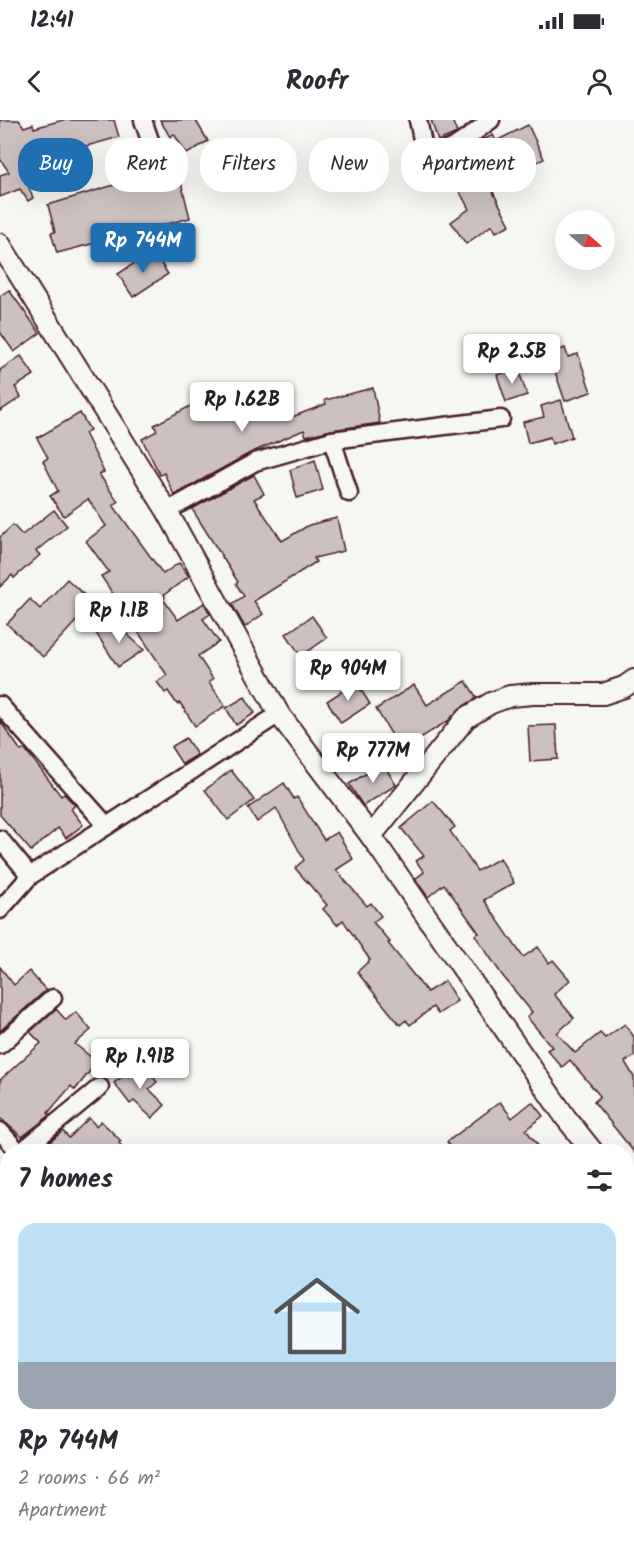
<!DOCTYPE html>
<html lang="en">
<head>
<meta charset="utf-8">
<style>
	:root { --surface:#fff; --page:#f2f2f3; --text:#2b2b33; --muted:#7c7c81; --accent:#1f6fb2 }
	body { margin:0; font-family:Kalam,sans-serif; background:var(--page); color:var(--text); height:100vh; display:flex; flex-direction:column; font-size:22px; white-space:nowrap }
	* { box-sizing:border-box; margin:0 }
	p { font-size:20px; color:var(--muted) }
	.icon { flex:none; width:33px; height:33px; fill:none; stroke:currentColor; stroke-width:2; stroke-linecap:round; stroke-linejoin:round }
	.map { position:relative; flex:1; overflow:hidden }
	.panel { position:absolute; left:0px; top:1024px; width:634px; height:404px; display:flex; flex-direction:column; background:var(--surface); border-radius:24px 24px 0 0; box-shadow:0 6px 24px #0002 }
	.panel>* { flex:none }
	.guide { position:absolute; left:18px; top:18px; width:598px; height:54px; display:flex; gap:12px }
	.needle { width:39px; rotate:110deg }
	.fabs { position:absolute; left:555px; top:90px; display:grid; gap:12px }
	.fabs a { display:grid; place-items:center; width:60px; height:60px; border-radius:50%; background:var(--surface); box-shadow:0 6px 24px #0002; font-size:30px }
	.price { position:absolute; translate:-50% -51px; padding:0 14px; border-radius:6px; background:#fff; color:#222; font-size:20px; line-height:39px; filter:drop-shadow(0 2px 3px #0008) }
	.price::after { content:''; position:absolute; left:50%; top:36px; width:18px; height:14px; margin-left:-9px; background:inherit; clip-path:polygon(0 0,100% 0,50% 100%) }
	.price.current { background:var(--accent); color:#fff }
	ul { padding:0; list-style:none }
	li { display:grid; align-content:center; gap:12px; height:318px; padding:0 18px }
	li span { display:grid; place-items:center; height:186px; border-radius:18px; color:#555 }
	li>.icon { margin-inline-start:auto }
	span .icon { width:108px; height:108px; fill:#fffc; stroke-width:1 }
	li b { font-size:26px }
	h2 { display:flex; justify-content:space-between; align-items:center; height:72px; padding:0 18px; font-size:26px }
	.chip { padding:0 21px; border-radius:24px; background:var(--surface); box-shadow:0 6px 24px #0002; font-size:21px; line-height:54px }
	.chip.current { background:var(--accent); color:#fff }
	.status { display:flex; justify-content:space-between; align-items:center; height:42px; padding:0 30px; background:var(--surface); direction:ltr }
	.status svg { height:16px; fill:currentColor }
	header { display:flex; justify-content:space-between; align-items:center; height:78px; padding:0 18px; background:var(--surface); font-size:27px; font-weight:700 }
	.map>svg:first-child { display:block }
	.building { fill:#ccc1c0; stroke:#4a1f2b; stroke-width:1.5 }
	.lines { fill:none; stroke-linecap:round; stroke-linejoin:round }
	.minor-casing { stroke:#4a1f2b; stroke-width:21 }
	.tertiary-casing { stroke:#4a1f2b; stroke-width:24 }
	.minor { stroke:#f6f6f2; stroke-width:16 }
	.tertiary { stroke:#f6f6f2; stroke-width:20 }
</style>
</head>
<body>
<div class="status"><b>12:41</b><svg viewBox="0 0 49 12"><path d="M0 12V9h3v3zM5 12V6h3v6zM10 12V3h3v9zM15 12V0h3v12zM26 1h20v11H26zM47 4h2v5h-2z"/></svg></div>
<header><svg class="icon" aria-label="back" viewBox="0 0 24 24"><path d="M15 5l-7 7 7 7"/></svg>Roofr<svg class="icon" aria-label="person" viewBox="0 0 24 24"><circle cx="12" cy="8" r="4"/><path d="M4 21q1-7 8-7t8 7"/></svg></header>
<div class="map">
<svg width="634" height="1427" viewBox="0 0 634 1427">
	<rect width="100%" height="100%" fill="#f6f6f2"/>
	<filter id="ink" filterUnits="userSpaceOnUse"><feTurbulence type="fractalNoise" baseFrequency=".0167" numOctaves="2"/><feDisplacementMap in="SourceGraphic" scale="12" xChannelSelector="R" yChannelSelector="G"/><feConvolveMatrix kernelMatrix="1 2 1 2 8 2 1 2 1" color-interpolation-filters="sRGB"/></filter>
	<g filter="url(#ink)">
		<g class="building">
			<path d="M0 0H19L24 7 33 4 34 8 63 0H114L119 17 83 27 84 32 58 39 55 31 19 42 33 78 28 81 20 69 0 77V55L9 52 0 39Z"/>
			<path d="M160 0H197L196 1 208 21 187 34 174 14 170 17Z"/>
			<path d="M431 0H452L457 13 438 21Z"/>
			<path d="M528 5 544 39 491 63 493 67 491 68 510 105 496 112 492 105 466 124 451 102 469 89 454 61 489 41 481 21 493 15 496 21Z"/>
			<path d="M177 46 190 98 57 133 51 113 55 112 48 85Z"/>
			<path d="M153 131 168 154 133 177 118 154Z"/>
			<path d="M9 170 40 213 14 232 0 212V176Z"/>
			<path d="M565 228 568 237 578 234 591 272 565 281 549 234Z"/>
			<path d="M21 236 34 255 15 267 21 277 0 291V250Z"/>
			<path d="M518 248 527 275 506 282 497 255Z"/>
			<path d="M373 268 380 303 331 310 306 316 304 310 250 333 174 375 164 353 160 355 142 319 157 311 154 305 198 282 199 285 224 272 238 299 284 278 292 297 326 284 325 280Z"/>
			<path d="M561 280 572 317 552 324 550 317 528 323 523 302 544 297 541 286Z"/>
			<path d="M80 293 90 310 85 313 104 352 99 354 118 382 113 385 163 454 179 443 189 456 164 475 165 477 163 479 178 500 204 483 210 494 203 499 219 522 198 536 213 559 209 562 225 586 195 606 180 583 177 584 168 571 165 573 157 562 167 555 101 456 109 452 86 421 106 406 88 379 64 396 50 376 58 371 43 341 48 338 37 318Z"/>
			<path d="M315 340 323 370 297 378 290 350Z"/>
			<path d="M254 355 264 374 254 379 282 421 309 405 337 398 344 431 314 438 316 442 254 481 263 494 245 507 232 484 244 476 236 464 238 462 192 389Z"/>
			<path d="M54 390 67 406 36 431 40 435 14 458 12 455 0 467V417L13 405 22 415Z"/>
			<path d="M67 459 93 483 43 537 7 504 30 479 40 489Z"/>
			<path d="M312 496 327 518 301 536 286 514Z"/>
			<path d="M114 502 144 530 118 547 96 513Z"/>
			<path d="M466 561 477 578 460 588 448 601 401 630 376 589 414 565 427 585Z"/>
			<path d="M356 562 370 584 341 603 327 581Z"/>
			<path d="M245 577 255 593 236 605 226 588Z"/>
			<path d="M0 601 21 631 25 629 61 676 64 674 75 685 71 689 83 705 66 718 58 708 31 731 0 695Z"/>
			<path d="M556 605 558 639 530 641 528 606Z"/>
			<path d="M186 618 197 635 182 644 171 627Z"/>
			<path d="M383 643 396 665 363 686 349 664Z"/>
			<path d="M231 650 254 680 228 700 205 670Z"/>
			<path d="M284 663 294 679 297 677 324 720 337 712 353 739 336 750 367 786 371 783 381 796 373 802 390 822 388 823 427 872 445 861 457 881 438 894 433 887 410 905 406 900 400 905 357 852 370 840 343 800 337 805 323 789 327 785 295 748 304 740 276 688 257 702 248 688Z"/>
			<path d="M433 681 455 707 450 711 477 751 500 738 514 763 484 780 523 837 538 827 549 843 553 840 570 860 554 874 574 898 557 913 575 933 600 913 605 918 625 904 634 917V936L625 942 634 957V1032L594 982 600 976 570 940 562 947 547 930 552 927 527 897 532 892 502 855 475 815 479 813 444 764 428 777 415 759 424 752 416 741 424 736 401 708Z"/>
			<path d="M0 847 14 865 29 851 46 870 0 911Z"/>
			<path d="M56 889 66 900 76 892 91 910 75 924 97 942 75 970 71 966 48 993 50 995 22 1017 0 998V960L41 923 30 912Z"/>
			<path d="M141 942 157 962 149 969 165 985 152 998 134 981 130 984 114 963Z"/>
			<path d="M500 982 512 998 532 982 543 996 526 1010 543 1032H455L447 1022Z"/>
			<path d="M89 998 96 1006 101 1001 121 1021 119 1023 127 1032H38L63 1011 69 1018Z"/>
		</g>
		<g class="lines">
			<g class="minor-casing">
				<g id="minor">
					<path d="M143 0 151 23"/>
					<path d="M418 0 423 24 428 31C451 37 473 12 491 0"/>
					<path d="M332 320 349 373"/>
					<path d="M167 391 255 342 332 320 501 299"/>
					<path d="M0 585 107 706"/>
					<path d="M0 719 30 756"/>
					<path d="M0 790 30 756 279 594"/>
					<path d="M0 925 53 878"/>
					<path d="M0 1011 19 1032"/>
					<path d="M21 1032 100 967"/>
					<path d="M0 1363 8 1355"/>
				</g>
			</g>
			<g class="tertiary-casing">
				<g id="tertiary">
					<path d="M0 124 167 391 279 594 371 716 566 998 593 1032"/>
					<path d="M371 716 466 598 491 583 510 576 533 574H603L624 567 634 560"/>
					<path d="M627 1073 634 1082"/>
				</g>
			</g>
			<use href="#minor" class="minor"/>
			<use href="#tertiary" class="tertiary"/>
		</g>
	</g>
</svg>
<div class="fabs">
<a><svg class="needle" viewBox="-14 -14 28 28"><path d="M0-13l5 13h-10z" fill="#e53935"/><path d="M0 13l5-13h-10z" fill="#7c7c81"/></svg></a>
</div>
<b class="price current" style="left:143px;top:154px">Rp 744M</b>
<b class="price" style="left:512px;top:265px">Rp 2.5B</b>
<b class="price" style="left:242px;top:313px">Rp 1.62B</b>
<b class="price" style="left:119px;top:524px">Rp 1.1B</b>
<b class="price" style="left:348px;top:582px">Rp 904M</b>
<b class="price" style="left:373px;top:664px">Rp 777M</b>
<b class="price" style="left:140px;top:970px">Rp 1.91B</b>
<div class="guide">
<a class="chip current">Buy</a>
<a class="chip">Rent</a>
<a class="chip">Filters</a>
<a class="chip">New</a>
<a class="chip">Apartment</a>
</div>
<section class="panel">
<h2>7 homes<svg class="icon" aria-label="filters" viewBox="0 0 24 24"><path d="M4 7h16M4 17h16"/><circle cx="9" cy="7" r="2"/><circle cx="15" cy="17" r="2"/></svg></h2>
<ul>
<li><span style="background:linear-gradient(#bfe0f5 75%,#9aa5b1 0)"><svg class="icon" aria-label="home" viewBox="0 0 24 24"><path d="M3 11l9-7 9 7M6 9v11h12V9"/></svg></span><div><b>Rp 744M</b><p>2 rooms · 66 m²</p><p>Apartment</p></div></li>
</ul>
</section>
</div>
</body>
</html>
